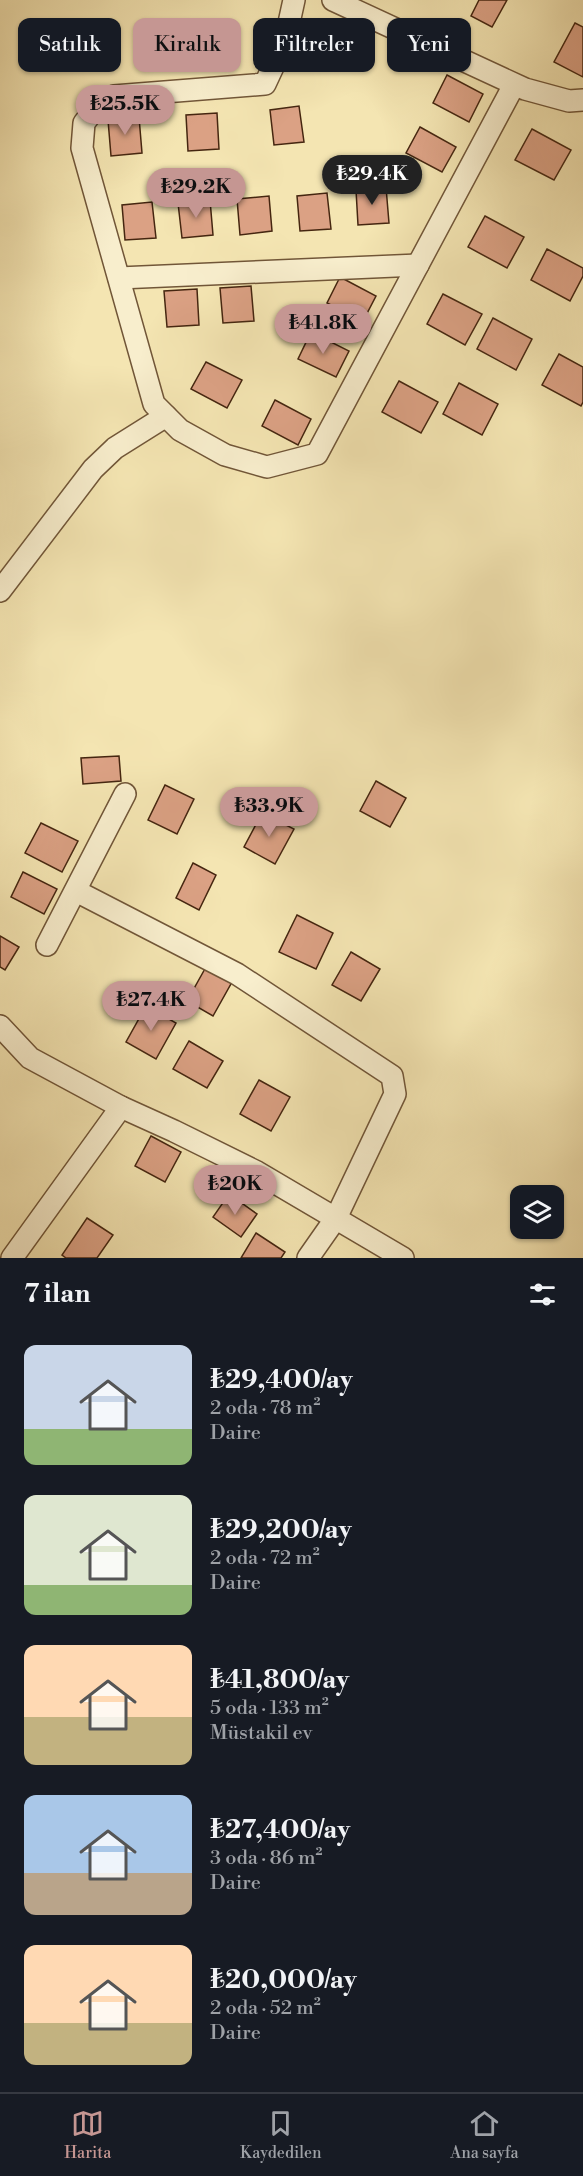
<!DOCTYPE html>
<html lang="tr">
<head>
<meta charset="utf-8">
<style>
	:root { --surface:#171b24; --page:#20242c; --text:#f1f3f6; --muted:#9ea1a6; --line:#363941; --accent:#c59692 }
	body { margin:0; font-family:"Libre Bodoni",serif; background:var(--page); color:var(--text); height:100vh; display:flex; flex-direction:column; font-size:22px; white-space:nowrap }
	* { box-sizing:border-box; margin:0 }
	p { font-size:20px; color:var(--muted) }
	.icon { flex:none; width:33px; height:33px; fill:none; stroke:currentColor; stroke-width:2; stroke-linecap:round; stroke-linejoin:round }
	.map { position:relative; height:1258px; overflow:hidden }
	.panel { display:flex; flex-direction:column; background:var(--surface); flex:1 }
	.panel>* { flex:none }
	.hud { position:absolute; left:18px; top:18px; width:548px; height:54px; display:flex; gap:12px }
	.tools { position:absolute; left:510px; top:1185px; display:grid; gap:12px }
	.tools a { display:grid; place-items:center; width:54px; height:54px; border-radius:12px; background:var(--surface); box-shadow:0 2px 4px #0004; font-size:30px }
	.price { position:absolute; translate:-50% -51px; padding:0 14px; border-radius:21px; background:var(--accent); color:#111; font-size:20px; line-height:39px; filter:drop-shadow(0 2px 3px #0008) }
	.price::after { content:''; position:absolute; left:50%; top:36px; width:18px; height:14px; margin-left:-9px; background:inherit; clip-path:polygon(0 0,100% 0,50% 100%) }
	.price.current { background:#222; color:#fff }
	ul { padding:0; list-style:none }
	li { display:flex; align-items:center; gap:18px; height:150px; padding:0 24px }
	li span { display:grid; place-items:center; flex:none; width:168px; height:120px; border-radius:12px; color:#555 }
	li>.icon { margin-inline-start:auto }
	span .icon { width:72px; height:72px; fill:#fffc; stroke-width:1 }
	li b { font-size:26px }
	h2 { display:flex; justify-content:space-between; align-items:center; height:72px; padding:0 24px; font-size:26px }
	.tag { padding:0 21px; border-radius:12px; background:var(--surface); box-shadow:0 2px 4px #0004; font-size:21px; line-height:54px }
	.tag.current { background:var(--accent); color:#111 }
	.tabs { display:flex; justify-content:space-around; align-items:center; height:84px; border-top:2px solid var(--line); background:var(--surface); font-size:16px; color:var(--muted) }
	.tabs a { display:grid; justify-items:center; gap:3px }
	.tabs .current { color:var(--accent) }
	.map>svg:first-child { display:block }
	.building { fill:#dba184; stroke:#452610; stroke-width:1.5 }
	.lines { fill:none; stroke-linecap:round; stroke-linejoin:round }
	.minor-casing { stroke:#715638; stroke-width:24 }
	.minor { stroke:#f8eecd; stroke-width:21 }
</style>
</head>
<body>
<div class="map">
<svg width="583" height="1258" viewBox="0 0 583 1258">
	<rect width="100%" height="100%" fill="#f4e5b2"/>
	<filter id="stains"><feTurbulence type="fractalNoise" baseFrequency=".00333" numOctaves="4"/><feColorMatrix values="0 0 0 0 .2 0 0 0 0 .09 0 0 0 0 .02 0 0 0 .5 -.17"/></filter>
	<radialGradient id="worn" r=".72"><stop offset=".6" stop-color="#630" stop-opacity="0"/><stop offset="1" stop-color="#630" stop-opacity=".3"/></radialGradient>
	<g class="building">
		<path d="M479 0H507L492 27 471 16Z"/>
		<path d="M575 23 583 27V77L554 62Z"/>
		<path d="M447 75 483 94 469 122 433 103Z"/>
		<path d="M299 106 304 142 274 145 270 110Z"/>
		<path d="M217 113 219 149 188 151 186 115Z"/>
		<path d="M139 117 142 153 111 156 108 120Z"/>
		<path d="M420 127 456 147 442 172 406 153Z"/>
		<path d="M532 129 571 150 554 180 515 160Z"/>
		<path d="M386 187 389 223 358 225 356 190Z"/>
		<path d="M327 193 331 229 300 231 297 196Z"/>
		<path d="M269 196 272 231 240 235 237 199Z"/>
		<path d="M210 200 213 235 182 238 178 203Z"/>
		<path d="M152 202 156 238 125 240 122 205Z"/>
		<path d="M485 216 524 237 507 268 468 247Z"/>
		<path d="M547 249 583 268V276L570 301 531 280Z"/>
		<path d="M340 277 376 296 363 321 327 303Z"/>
		<path d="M251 286 254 321 223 323 220 288Z"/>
		<path d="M197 289 199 325 167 327 164 291Z"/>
		<path d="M443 294 482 314 465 345 427 324Z"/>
		<path d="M493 318 532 339 516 370 477 349Z"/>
		<path d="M311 332 349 351 336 377 298 359Z"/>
		<path d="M559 354 583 367V402L581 406 542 385Z"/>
		<path d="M206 362 242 380 227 408 191 389Z"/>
		<path d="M399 381 438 402 421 433 382 412Z"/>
		<path d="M459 383 498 404 482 435 443 414Z"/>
		<path d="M275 400 311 419 298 445 262 426Z"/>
		<path d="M119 756 121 781 83 784 81 758Z"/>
		<path d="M376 781 406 798 390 827 360 811Z"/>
		<path d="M165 785 194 799 177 834 148 820Z"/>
		<path d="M262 813 294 829 275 864 244 847Z"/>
		<path d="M41 823 78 841 62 872 25 853Z"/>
		<path d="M193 863 216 875 199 910 176 898Z"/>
		<path d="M23 872 57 889 44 914 11 897Z"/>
		<path d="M297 915 333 933 316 969 279 952Z"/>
		<path d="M0 936 19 947 5 970 0 967Z"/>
		<path d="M351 952 380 969 361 1001 332 985Z"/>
		<path d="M206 967 232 982 213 1016 187 1001Z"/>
		<path d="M146 1006 176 1023 156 1059 126 1042Z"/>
		<path d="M189 1041 223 1061 207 1088 173 1069Z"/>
		<path d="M259 1080 290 1097 271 1131 240 1114Z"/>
		<path d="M151 1136 181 1152 165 1182 135 1166Z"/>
		<path d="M229 1194 257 1214 241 1237 213 1217Z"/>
		<path d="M87 1218 113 1235 97 1258H66L62 1255Z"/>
		<path d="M256 1233 285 1252 281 1258H241Z"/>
	</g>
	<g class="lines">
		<g class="minor-casing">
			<g id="minor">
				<path d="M294 0 285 41 265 84 114 96 98 105 84 123 82 148 154 404 180 430 225 455 267 467 317 454 514 85"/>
				<path d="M333 0 525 89 569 101 583 100"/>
				<path d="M119 278 418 265"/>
				<path d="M0 591 93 469 115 448 166 416"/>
				<path d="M76 891 237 974 392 1076 395 1094 336 1218 308 1258"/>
				<path d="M47 945 125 794"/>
				<path d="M0 1026 30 1058 121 1107 174 1131 257 1172 403 1258"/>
				<path d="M12 1258 121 1107"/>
			</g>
		</g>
		<use href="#minor" class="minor"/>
	</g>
	<rect width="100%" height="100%" filter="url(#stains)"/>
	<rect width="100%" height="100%" fill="url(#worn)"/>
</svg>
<div class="tools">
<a><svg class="icon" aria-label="layers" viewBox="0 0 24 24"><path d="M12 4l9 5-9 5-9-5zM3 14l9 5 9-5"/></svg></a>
</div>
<b class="price" style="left:125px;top:136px">₺25.5K</b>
<b class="price current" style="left:372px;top:206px">₺29.4K</b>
<b class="price" style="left:196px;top:219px">₺29.2K</b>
<b class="price" style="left:323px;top:355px">₺41.8K</b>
<b class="price" style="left:269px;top:838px">₺33.9K</b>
<b class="price" style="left:151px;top:1032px">₺27.4K</b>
<b class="price" style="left:235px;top:1216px">₺20K</b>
<div class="hud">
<a class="tag">Satılık</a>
<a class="tag current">Kiralık</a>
<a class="tag">Filtreler</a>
<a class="tag">Yeni</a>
</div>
</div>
<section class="panel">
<h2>7 ilan<svg class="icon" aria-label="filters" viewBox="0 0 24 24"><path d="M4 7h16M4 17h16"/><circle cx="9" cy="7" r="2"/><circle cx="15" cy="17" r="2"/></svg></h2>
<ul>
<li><span style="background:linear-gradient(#c9d6e8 70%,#8fb573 0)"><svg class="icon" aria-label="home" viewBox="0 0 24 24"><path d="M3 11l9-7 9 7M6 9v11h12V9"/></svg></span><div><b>₺29,400/ay</b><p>2 oda · 78 m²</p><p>Daire</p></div></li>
<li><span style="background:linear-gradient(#dfe7d0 75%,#8fb573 0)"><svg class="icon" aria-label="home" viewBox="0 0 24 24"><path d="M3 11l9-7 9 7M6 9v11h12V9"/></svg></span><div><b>₺29,200/ay</b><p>2 oda · 72 m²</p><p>Daire</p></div></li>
<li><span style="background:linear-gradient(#ffd9b3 60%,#c2b280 0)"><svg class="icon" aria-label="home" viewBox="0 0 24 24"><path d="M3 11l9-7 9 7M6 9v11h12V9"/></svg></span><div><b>₺41,800/ay</b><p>5 oda · 133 m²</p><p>Müstakil ev</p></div></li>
<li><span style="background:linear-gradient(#a9c7e8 65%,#b9a48a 0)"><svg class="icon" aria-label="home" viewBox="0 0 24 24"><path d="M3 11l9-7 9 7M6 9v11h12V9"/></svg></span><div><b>₺27,400/ay</b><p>3 oda · 86 m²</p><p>Daire</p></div></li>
<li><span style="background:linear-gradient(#ffd9b3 65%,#c2b280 0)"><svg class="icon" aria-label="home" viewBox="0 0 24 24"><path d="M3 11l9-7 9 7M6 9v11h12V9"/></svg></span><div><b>₺20,000/ay</b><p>2 oda · 52 m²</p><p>Daire</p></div></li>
</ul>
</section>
<nav class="tabs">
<a class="current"><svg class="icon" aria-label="map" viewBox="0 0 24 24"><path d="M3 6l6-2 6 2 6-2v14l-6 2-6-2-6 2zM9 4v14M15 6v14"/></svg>Harita</a>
<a><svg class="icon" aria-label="saved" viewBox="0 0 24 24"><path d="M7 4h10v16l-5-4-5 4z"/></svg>Kaydedilen</a>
<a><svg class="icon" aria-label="home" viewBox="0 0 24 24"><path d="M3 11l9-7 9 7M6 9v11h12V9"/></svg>Ana sayfa</a>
</nav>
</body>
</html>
